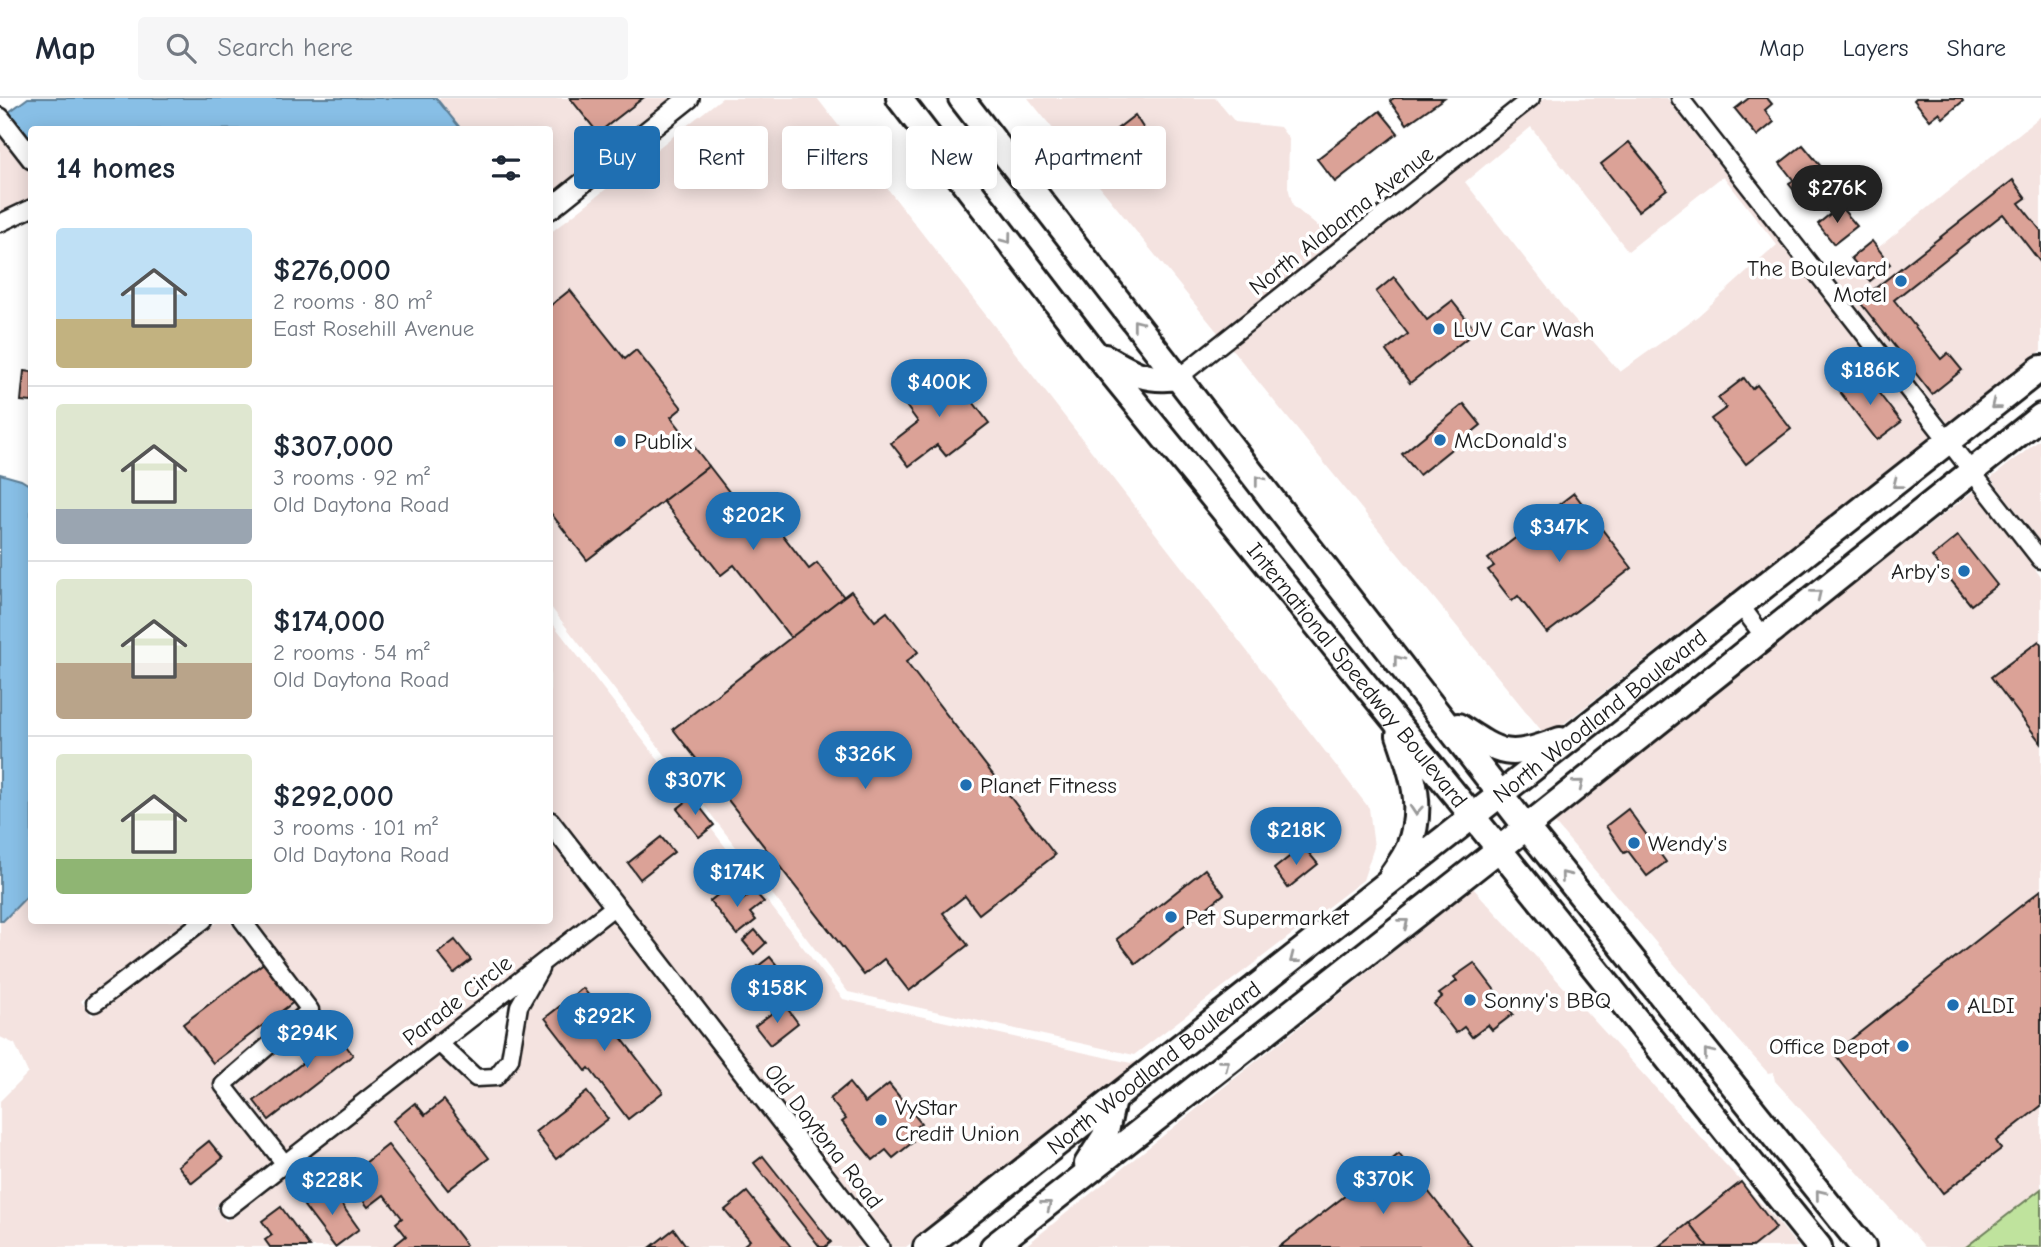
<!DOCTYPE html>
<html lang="en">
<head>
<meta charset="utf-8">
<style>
	:root { --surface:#fff; --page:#f6f6f7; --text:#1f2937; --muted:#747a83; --line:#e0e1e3; --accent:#1f6fb2 }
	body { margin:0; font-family:"Comic Neue",sans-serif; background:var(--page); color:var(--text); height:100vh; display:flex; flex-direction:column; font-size:26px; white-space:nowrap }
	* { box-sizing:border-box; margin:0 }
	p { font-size:23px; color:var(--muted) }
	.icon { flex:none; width:38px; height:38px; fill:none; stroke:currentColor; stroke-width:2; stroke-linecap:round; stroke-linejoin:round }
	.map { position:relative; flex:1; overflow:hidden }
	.sheet { position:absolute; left:28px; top:28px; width:525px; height:798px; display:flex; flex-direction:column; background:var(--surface); border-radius:7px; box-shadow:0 4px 18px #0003 }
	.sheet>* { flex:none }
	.guide { position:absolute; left:574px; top:28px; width:665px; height:63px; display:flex; gap:14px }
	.price { position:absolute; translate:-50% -60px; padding:0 16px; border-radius:24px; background:var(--accent); color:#fff; font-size:23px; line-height:46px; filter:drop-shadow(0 2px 4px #0008) }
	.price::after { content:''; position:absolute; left:50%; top:42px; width:21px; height:16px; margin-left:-10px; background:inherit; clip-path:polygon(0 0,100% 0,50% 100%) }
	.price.current { background:#222; color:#fff }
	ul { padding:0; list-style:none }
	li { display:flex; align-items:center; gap:21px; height:175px; padding:0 28px }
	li+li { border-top:2px solid var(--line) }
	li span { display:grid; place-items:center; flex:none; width:196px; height:140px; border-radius:7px; color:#555 }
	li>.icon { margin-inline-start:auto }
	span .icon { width:84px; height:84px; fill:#fffc; stroke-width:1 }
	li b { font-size:30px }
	h2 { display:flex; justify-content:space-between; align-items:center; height:84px; padding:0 28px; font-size:30px }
	.pill { padding:0 24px; border-radius:7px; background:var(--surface); box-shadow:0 4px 18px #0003; font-size:24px; line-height:63px }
	.pill.current { background:var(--accent); color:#fff }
	header { display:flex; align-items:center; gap:42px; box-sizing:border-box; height:98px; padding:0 35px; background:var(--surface); border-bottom:2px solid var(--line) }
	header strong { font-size:33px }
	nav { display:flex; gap:38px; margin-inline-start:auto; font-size:24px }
	.search { width:490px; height:63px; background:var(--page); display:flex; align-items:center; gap:18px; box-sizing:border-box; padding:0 24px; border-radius:7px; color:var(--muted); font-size:26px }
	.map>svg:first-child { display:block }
	.built { fill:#f4e3e0; fill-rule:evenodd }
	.green { fill:#bfe39d; stroke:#6e805c; stroke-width:2 }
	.water { fill:#88bfe6; stroke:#5d7e95; stroke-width:2 }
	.building { fill:#dba297; stroke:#1c1c1c; stroke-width:2 }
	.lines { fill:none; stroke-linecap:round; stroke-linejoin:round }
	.minor-casing { stroke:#1c1c1c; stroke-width:21 }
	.tertiary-casing { stroke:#1c1c1c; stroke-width:24 }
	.primary-casing { stroke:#1c1c1c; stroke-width:30 }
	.minor { stroke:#fff; stroke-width:16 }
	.tertiary { stroke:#fff; stroke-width:19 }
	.primary { stroke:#fff; stroke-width:24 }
	.oneway { stroke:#999 }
	.poi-dot { fill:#1f6fb2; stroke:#fff; stroke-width:2.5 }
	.labels { text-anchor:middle; stroke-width:7; stroke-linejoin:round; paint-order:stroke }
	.street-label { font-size:23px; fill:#1c1c1c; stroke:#fff }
	.poi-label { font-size:23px; fill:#1c1c1c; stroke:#fff; text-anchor:start }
</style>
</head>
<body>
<header>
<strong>Map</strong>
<div class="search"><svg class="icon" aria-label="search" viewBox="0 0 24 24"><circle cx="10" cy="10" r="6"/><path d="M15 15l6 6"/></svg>Search here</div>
<nav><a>Map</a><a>Layers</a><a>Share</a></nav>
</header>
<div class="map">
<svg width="2041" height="1149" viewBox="0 0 2041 1149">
	<rect width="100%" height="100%" fill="#fff"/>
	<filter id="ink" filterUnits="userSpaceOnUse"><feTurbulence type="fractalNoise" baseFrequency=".0143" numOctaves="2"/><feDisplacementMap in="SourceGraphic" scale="14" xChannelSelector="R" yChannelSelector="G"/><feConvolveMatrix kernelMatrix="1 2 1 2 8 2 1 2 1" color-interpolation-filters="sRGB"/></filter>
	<g filter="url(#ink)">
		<g class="built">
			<path d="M436 0H675L550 99V32L461 31Z"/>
			<path d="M722 0H817L1369 710 1374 749 1363 782 1134 957 848 894 550 508V135Z"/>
			<path d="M1028 0H1215L1235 24 1280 29 1289 41 1288 89 1293 108 1317 128 1364 122 1219 236Z"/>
			<path d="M1545 0H1667L1932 338 1553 634 1545 637 1231 250ZM1531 29 1628 153 1723 78 1777 147 1698 218 1620 274 1563 209 1465 84Z"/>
			<path d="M2041 18V253L1948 325 1837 183Z"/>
			<path d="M0 36 31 77 32 100 0 115Z"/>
			<path d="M2041 341V445L1991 380Z"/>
			<path d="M1975 392 2041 479V1091L1966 1149H1925L1775 983 1773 974 1768 975 1735 938 1553 723 1589 691Z"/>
			<path d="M550 522 843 901 1131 965 1138 963 1180 932 906 1149H892L550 707Z"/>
			<path d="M550 741 601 807 545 851 542 850 538 857 287 1052 237 987 316 918 318 906 255 823 550 822Z"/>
			<path d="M1473 790 1778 1124 1798 1149H1024Z"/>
			<path d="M31 793 32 822 189 823 81 903 92 918 219 823H229L297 911 217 980 215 993 271 1065 215 1109 226 1123 438 958 468 987 475 990 495 988 503 984 520 962 528 910 553 868 612 821 866 1149H0V1003L28 975 15 946 0 939V823L3 822Z"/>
		</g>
		<path class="green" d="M2041 1091V1149H1966Z"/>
		<g class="water">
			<path d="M28 0H436L461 31 32 32 31 44 9 14Z"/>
			<path d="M0 376 21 382 31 388 32 793 3 823H0Z"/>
		</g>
		<g class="building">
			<path d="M570 0H643L598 35Z"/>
			<path d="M1394 0H1444L1407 26 1390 3Z"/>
			<path d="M1749 0H1767L1772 6 1765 12 1774 24 1757 38 1735 11Z"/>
			<path d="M1916 0H1961L1963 3 1943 20 1939 15 1930 22 1914 2Z"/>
			<path d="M1380 13 1398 35 1335 84 1317 61Z"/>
			<path d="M1135 17 1147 36 1125 51 1113 34Z"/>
			<path d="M1629 44 1667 91 1638 113 1601 66Z"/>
			<path d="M1803 47 1828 77 1800 100 1789 86 1794 83 1780 65Z"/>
			<path d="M2013 82 2026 100 2019 105 2041 133V165L2003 116 1894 202 1941 261 1948 255 1962 272 1932 296 1859 203Z"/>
			<path d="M1840 108 1857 128 1834 146 1818 126Z"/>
			<path d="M1872 143 1890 166 1870 183 1851 160Z"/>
			<path d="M1394 179 1427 222 1452 203 1476 233 1410 285 1386 253 1408 236 1376 194Z"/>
			<path d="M570 192 625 261 636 252 682 310 671 319 709 368 587 462 550 414V208Z"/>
			<path d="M948 271 989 325 946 358 937 347 909 368 891 345 918 324 904 305Z"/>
			<path d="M24 273 32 274V304L21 303Z"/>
			<path d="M1864 276 1901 324 1877 342 1840 294Z"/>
			<path d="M1744 280 1752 291 1757 287 1791 331 1746 366 1711 321 1726 310 1718 300Z"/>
			<path d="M1464 306 1481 327 1419 377 1402 356Z"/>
			<path d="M709 368 737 404 744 398 773 435 778 431 809 471 817 465 844 499 791 540 734 467 721 477 663 403Z"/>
			<path d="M1574 395 1632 470 1547 535 1518 498 1512 503 1488 472 1494 468 1488 461Z"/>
			<path d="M1958 438 1997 487 1971 507 1932 459Z"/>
			<path d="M851 493 875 523 887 514 918 554 906 564 1055 757 979 816 965 798 943 815 968 847 909 893 884 861 864 877 673 631Z"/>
			<path d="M2039 543 2041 546V645L1991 579Z"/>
			<path d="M692 699 714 727 699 739 677 711Z"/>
			<path d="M1628 711 1666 764 1647 778 1628 753 1624 755 1606 728Z"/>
			<path d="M661 739 674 754 640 781 628 765Z"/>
			<path d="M1303 748 1318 766 1288 790 1274 771Z"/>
			<path d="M1205 771 1224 796 1136 866 1117 841Z"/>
			<path d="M729 788 741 803 754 793 764 804 750 815 756 822 737 837 710 803Z"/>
			<path d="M2041 792V1008L1996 1043 2001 1051 1943 1095 1834 955Z"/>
			<path d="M755 832 766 845 754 856 743 843Z"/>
			<path d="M455 842 471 862 454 875 438 855Z"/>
			<path d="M770 859 785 877 754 901 740 882Z"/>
			<path d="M265 864 295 903 213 965 183 926Z"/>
			<path d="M1474 865 1513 916 1492 932 1488 927 1472 939 1464 929 1456 935 1434 906 1442 899 1439 896 1457 883 1454 879Z"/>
			<path d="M583 890 663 994 628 1021 589 970 586 973 545 920Z"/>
			<path d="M784 906 798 925 770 947 755 928Z"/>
			<path d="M320 914 353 957 269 1022 254 1003 324 948 306 925Z"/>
			<path d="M849 985 865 1005 889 986 921 1025 907 1036 913 1044 893 1060 886 1052 873 1062 842 1024 846 1021 830 1001Z"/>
			<path d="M587 994 608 1021 556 1061 535 1034Z"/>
			<path d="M444 1002 489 1060 448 1092 393 1023 415 1005 425 1017Z"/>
			<path d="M209 1043 223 1060 192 1085 178 1068Z"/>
			<path d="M388 1047 466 1147 464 1149H392L406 1138 396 1125 402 1120 384 1097 368 1109 346 1080Z"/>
			<path d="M1399 1056 1472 1149H1279Z"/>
			<path d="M763 1058 831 1144 825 1149H820L754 1065Z"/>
			<path d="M1741 1084 1776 1130 1752 1149H1708L1689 1125Z"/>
			<path d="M330 1090 359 1131 335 1149 304 1108Z"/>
			<path d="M747 1094 791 1149H745L744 1147 750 1142 725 1112Z"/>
			<path d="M281 1109 310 1149H270L265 1142 272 1137 262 1123Z"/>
			<path d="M1689 1125 1708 1149H1658Z"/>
			<path d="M674 1131 687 1149H651Z"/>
		</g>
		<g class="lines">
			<g class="minor-casing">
				<g id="minor">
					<path d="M1680 0 2041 462"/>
					<path d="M0 125 32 110"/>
					<path d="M1179 279 1531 0"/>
					<path d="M1741 508 1764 539"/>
					<path d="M242 822 310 912 223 987 285 1066"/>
					<path d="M95 905 204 822"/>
					<path d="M439 945 476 980 496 979 510 961 519 908 540 871"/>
					<path d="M228 1110 615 808"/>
				</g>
			</g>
			<g class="tertiary-casing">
				<g id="tertiary">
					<path d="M0 20 32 61"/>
					<path d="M550 111 689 0"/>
					<path d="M550 724 879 1149"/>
				</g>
			</g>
			<g class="primary-casing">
				<g id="primary">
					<path id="s1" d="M899 0 1091 250 1474 720 1819 1149"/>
					<path d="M961 0 1526 729 1863 1149"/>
					<path d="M1105 259C1132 275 1147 284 1179 279"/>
					<path d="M1458 628C1503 658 1508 661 1560 642"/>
					<path d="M1392 777C1398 768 1405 759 1409 749 1425 708 1412 675 1399 637"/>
					<path d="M1087 1066 1105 1038 1113 1002"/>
					<path id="s2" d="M926 1149 2041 270"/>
					<path d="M993 1149 1498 752 2041 318"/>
				</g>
			</g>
			<use href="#minor" class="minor"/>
			<use href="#tertiary" class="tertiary"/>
			<use href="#primary" class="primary"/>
		</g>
		<defs><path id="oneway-chevron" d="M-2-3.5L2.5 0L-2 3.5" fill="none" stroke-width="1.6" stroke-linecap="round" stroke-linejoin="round" transform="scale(1.75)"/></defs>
		<g class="oneway">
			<use href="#oneway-chevron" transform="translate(1007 141) rotate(53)"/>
			<use href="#oneway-chevron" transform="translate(1137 226) rotate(-128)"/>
			<use href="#oneway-chevron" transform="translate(1995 307) rotate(141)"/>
			<use href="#oneway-chevron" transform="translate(1259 382) rotate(-128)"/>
			<use href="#oneway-chevron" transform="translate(1897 386) rotate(142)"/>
			<use href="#oneway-chevron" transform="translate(1817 496) rotate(-39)"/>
			<use href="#oneway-chevron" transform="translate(1398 562) rotate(-128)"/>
			<use href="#oneway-chevron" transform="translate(1579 686) rotate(-39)"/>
			<use href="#oneway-chevron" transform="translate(1416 712) rotate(94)"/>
			<use href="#oneway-chevron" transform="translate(1565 778) rotate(-129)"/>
			<use href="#oneway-chevron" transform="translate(1404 825) rotate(-38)"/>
			<use href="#oneway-chevron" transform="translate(1294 861) rotate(142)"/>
			<use href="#oneway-chevron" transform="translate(1708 955) rotate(-129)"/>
			<use href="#oneway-chevron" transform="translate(1225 966) rotate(-38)"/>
			<use href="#oneway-chevron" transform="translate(1820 1096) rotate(-129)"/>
			<use href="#oneway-chevron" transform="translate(1047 1107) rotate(-38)"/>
		</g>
	</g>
	<g class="poi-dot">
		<circle cx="1901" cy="183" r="7"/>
		<circle cx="1439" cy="231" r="7"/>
		<circle cx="1440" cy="342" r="7"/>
		<circle cx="620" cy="343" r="7"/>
		<circle cx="1964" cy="473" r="7"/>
		<circle cx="966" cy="687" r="7"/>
		<circle cx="1634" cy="745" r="7"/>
		<circle cx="1171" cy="819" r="7"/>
		<circle cx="1470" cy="902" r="7"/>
		<circle cx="1953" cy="907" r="7"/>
		<circle cx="1903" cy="948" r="7"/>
		<circle cx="881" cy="1022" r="7"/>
	</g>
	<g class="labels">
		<g class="street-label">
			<text transform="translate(1341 122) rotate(-38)" y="8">North Alabama Avenue</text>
			<text dy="8" stroke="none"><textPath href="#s1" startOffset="737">International Speedway Boulevard</textPath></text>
			<text dy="8" stroke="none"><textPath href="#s2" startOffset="858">North Woodland Boulevard</textPath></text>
			<text transform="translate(457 902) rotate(-38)" y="8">Parade Circle</text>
			<text dy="8" stroke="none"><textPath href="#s2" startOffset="290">North Woodland Boulevard</textPath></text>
			<text transform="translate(824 1038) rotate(52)" y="8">Old Daytona Road</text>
		</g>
		<g class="poi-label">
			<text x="1887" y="178" text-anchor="end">The Boulevard<tspan x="1887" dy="26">Motel</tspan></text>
			<text x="1453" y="239">LUV Car Wash</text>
			<text x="1454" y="350">McDonald's</text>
			<text x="634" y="351">Publix</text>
			<text x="1950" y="481" text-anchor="end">Arby's</text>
			<text x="980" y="695">Planet Fitness</text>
			<text x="1648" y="753">Wendy's</text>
			<text x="1185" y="827">Pet Supermarket</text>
			<text x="1484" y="910">Sonny's BBQ</text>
			<text x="1967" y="915">ALDI</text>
			<text x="1889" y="956" text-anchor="end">Office Depot</text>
			<text x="895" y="1017">VyStar<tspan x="895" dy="26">Credit Union</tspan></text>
		</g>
	</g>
</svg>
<b class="price current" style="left:1837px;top:127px">$276K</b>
<b class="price" style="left:1870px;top:309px">$186K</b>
<b class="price" style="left:939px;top:321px">$400K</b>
<b class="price" style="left:753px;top:454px">$202K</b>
<b class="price" style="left:1559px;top:466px">$347K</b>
<b class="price" style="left:865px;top:693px">$326K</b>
<b class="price" style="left:695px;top:719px">$307K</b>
<b class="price" style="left:1296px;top:769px">$218K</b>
<b class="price" style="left:737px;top:811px">$174K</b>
<b class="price" style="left:777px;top:927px">$158K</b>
<b class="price" style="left:604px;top:955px">$292K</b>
<b class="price" style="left:307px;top:972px">$294K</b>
<b class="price" style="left:1383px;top:1118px">$370K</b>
<b class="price" style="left:332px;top:1119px">$228K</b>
<div class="guide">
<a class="pill current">Buy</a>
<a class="pill">Rent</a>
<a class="pill">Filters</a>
<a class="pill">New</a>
<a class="pill">Apartment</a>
</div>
<section class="sheet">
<h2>14 homes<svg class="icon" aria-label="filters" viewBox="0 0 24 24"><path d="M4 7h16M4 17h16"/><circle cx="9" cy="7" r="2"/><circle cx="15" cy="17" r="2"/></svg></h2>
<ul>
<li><span style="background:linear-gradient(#bfe0f5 65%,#c2b280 0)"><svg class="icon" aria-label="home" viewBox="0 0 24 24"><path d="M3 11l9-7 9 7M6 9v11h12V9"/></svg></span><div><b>$276,000</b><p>2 rooms · 80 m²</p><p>East Rosehill Avenue</p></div></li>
<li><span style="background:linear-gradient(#dfe7d0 75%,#9aa5b1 0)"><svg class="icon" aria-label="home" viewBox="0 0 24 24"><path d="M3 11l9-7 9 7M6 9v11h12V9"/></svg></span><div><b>$307,000</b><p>3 rooms · 92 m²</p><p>Old Daytona Road</p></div></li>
<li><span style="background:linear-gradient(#dfe7d0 60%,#b9a48a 0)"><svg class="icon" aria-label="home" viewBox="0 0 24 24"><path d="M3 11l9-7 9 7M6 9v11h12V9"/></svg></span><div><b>$174,000</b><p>2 rooms · 54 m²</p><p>Old Daytona Road</p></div></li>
<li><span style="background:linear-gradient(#dfe7d0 75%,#8fb573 0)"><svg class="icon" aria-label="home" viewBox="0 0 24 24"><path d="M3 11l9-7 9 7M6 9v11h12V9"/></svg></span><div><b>$292,000</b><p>3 rooms · 101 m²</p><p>Old Daytona Road</p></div></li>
</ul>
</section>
</div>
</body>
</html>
